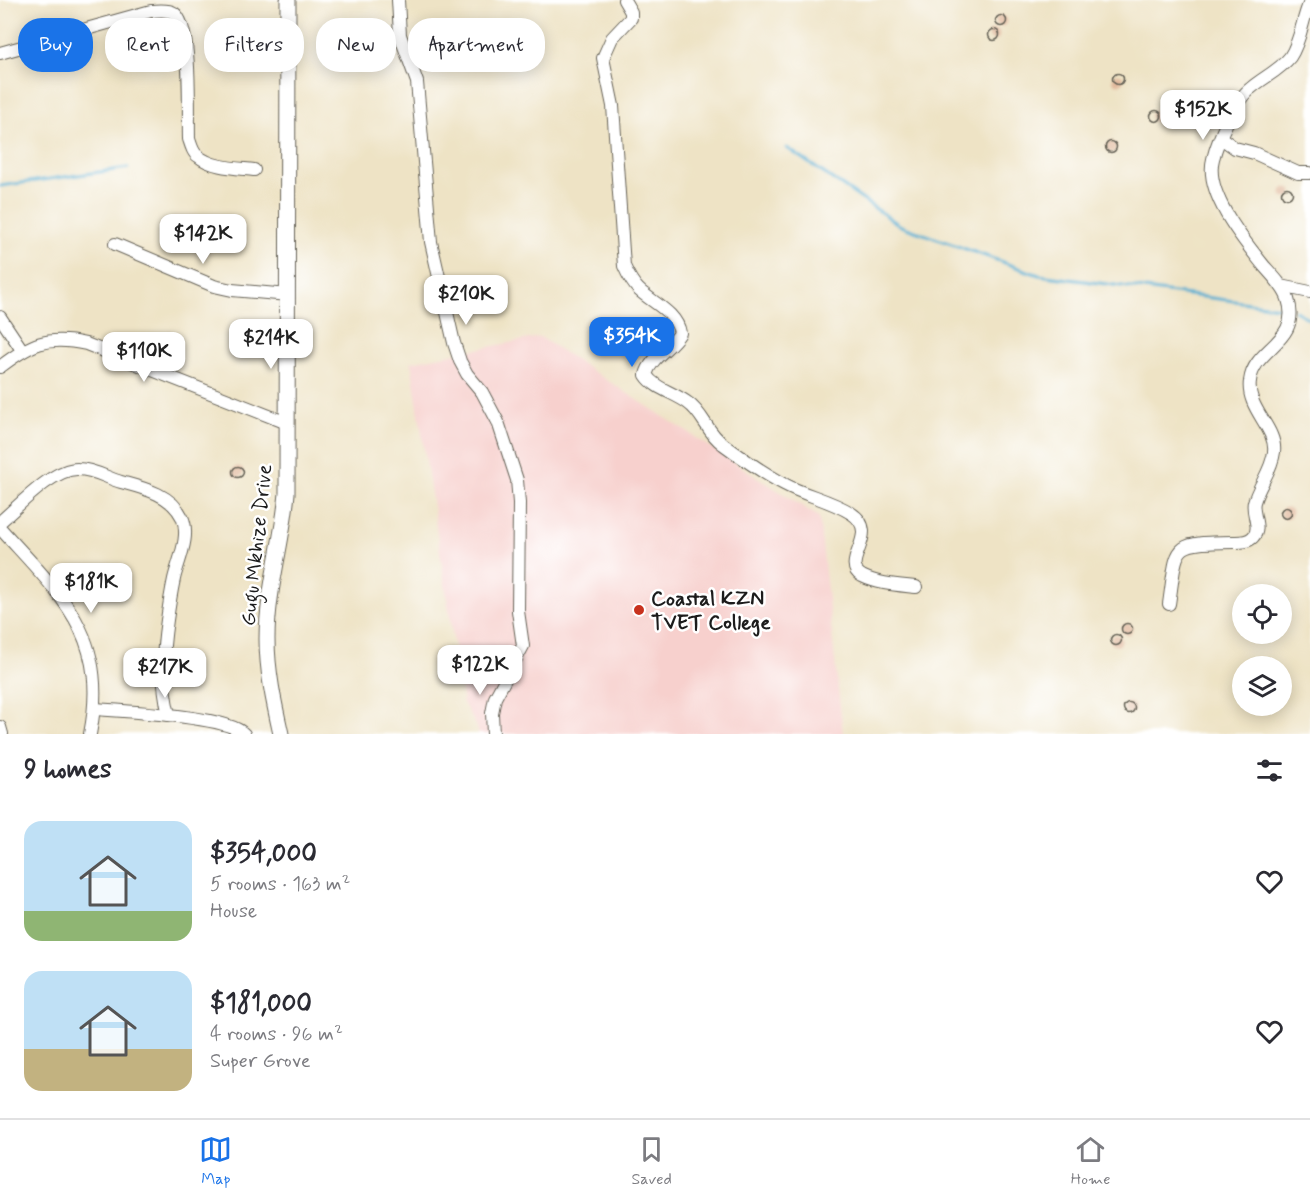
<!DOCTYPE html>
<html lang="en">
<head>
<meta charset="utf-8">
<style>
	:root { --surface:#fff; --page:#f7f7f7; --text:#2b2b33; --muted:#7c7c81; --line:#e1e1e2; --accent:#1a73e8 }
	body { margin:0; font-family:Mynerve,sans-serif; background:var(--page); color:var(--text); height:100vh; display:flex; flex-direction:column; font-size:22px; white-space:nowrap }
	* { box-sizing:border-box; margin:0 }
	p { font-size:20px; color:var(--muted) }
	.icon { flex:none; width:33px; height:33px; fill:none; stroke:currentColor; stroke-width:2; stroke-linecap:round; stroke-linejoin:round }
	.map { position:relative; height:734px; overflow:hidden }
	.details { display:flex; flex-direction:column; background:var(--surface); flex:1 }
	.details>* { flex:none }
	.guide { position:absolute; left:18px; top:18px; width:600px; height:54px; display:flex; gap:12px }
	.buttons { position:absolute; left:1232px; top:584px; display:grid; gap:12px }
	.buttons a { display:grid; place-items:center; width:60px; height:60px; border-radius:50%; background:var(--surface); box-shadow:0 3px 15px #0003; font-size:30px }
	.price { position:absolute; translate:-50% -51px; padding:0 14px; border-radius:12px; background:#fff; color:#222; font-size:20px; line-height:39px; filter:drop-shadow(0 2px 3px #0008) }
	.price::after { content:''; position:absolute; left:50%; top:36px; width:18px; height:14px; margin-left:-9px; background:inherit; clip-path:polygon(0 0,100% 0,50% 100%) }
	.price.on { background:var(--accent); color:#fff }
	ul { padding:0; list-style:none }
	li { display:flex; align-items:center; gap:18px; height:150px; padding:0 24px }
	li span { display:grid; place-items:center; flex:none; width:168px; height:120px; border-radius:18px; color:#555 }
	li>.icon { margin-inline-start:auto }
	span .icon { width:72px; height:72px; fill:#fffc; stroke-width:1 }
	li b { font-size:26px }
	h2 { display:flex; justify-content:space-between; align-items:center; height:72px; padding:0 24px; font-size:26px }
	.tag { padding:0 21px; border-radius:24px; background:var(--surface); box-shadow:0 3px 15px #0003; font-size:21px; line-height:54px }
	.tag.on { background:var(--accent); color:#fff }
	.menu { display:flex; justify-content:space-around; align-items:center; height:84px; border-top:2px solid var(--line); background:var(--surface); font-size:16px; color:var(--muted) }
	.menu a { display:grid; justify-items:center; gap:3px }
	.menu .on { color:var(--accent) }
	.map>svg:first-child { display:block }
	.built { fill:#f7d0cd }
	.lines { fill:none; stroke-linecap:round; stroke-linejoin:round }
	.stream { stroke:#54aed2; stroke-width:3 }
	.building { fill:#e1b99d }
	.minor-casing { stroke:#666257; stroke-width:14 }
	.tertiary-casing { stroke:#666257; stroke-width:17 }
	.minor { stroke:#fff; stroke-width:12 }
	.tertiary { stroke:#fff; stroke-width:15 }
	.poi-dot { fill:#c8321e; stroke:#fff; stroke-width:2 }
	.labels { text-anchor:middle; stroke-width:5; stroke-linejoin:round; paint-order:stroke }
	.street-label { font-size:21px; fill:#1c1c1c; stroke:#fff }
	.poi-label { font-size:21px; font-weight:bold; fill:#1c1c1c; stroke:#fff; text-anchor:start }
</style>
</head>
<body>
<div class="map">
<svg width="1310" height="734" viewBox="0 0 1310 734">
	<rect width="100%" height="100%" fill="#fff"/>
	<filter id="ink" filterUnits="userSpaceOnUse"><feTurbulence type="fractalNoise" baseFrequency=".0167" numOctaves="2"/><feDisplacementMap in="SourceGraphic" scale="12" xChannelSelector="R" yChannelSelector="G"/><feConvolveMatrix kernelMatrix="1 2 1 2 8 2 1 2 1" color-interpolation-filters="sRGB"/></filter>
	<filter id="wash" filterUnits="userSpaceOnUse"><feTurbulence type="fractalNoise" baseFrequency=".008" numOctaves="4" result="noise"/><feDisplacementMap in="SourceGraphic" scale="24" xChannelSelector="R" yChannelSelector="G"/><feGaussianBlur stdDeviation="1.35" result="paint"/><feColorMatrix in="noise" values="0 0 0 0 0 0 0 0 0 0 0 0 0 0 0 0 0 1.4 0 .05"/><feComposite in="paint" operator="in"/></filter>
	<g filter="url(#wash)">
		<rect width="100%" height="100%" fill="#eee3c5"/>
		<path class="built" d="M540 337 819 517 843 734H478L476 725 463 703 411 362Z"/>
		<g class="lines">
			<g class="stream">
				<path d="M787 148 901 226 1039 275 1279 307"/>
				<path d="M0 186 128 168"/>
				<path d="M1295 311 1310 319"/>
			</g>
		</g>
		<g id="blocks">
			<g class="building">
				<circle cx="1001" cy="21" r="5.5"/>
				<circle cx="994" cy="35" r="5.5"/>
				<circle cx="1118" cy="79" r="5.5"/>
				<circle cx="1156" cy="116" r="5.5"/>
				<circle cx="1111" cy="147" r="5.5"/>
				<circle cx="1287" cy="193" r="5.5"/>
				<circle cx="238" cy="472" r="5.5"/>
				<circle cx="1286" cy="513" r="5.5"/>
				<circle cx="1127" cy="629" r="5.5"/>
				<circle cx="1116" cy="640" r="5.5"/>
				<circle cx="1129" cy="708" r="5.5"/>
			</g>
		</g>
	</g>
	<g filter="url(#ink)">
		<use href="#blocks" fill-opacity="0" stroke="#666257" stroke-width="1.5"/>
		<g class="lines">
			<g class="minor-casing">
				<g id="minor">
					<path d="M398 0 400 35 417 82 431 242 454 343 460 361 467 374 482 392 498 422 517 480 519 503 518 611 523 646 495 698 492 713 493 734"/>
					<path d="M624 0 631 12V18L612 38 603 58 613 106 624 266C628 275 632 283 639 290 653 303 677 313 680 333 671 348 650 358 646 375 655 389 675 393 688 403 703 413 707 433 723 444 742 458 763 473 784 484 806 496 828 499 851 513 883 534 838 562 862 576 878 584 898 585 916 587"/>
					<path d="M0 53 151 11C158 11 167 9 174 13 193 25 188 115 189 139 191 145 193 153 198 156 212 168 237 168 254 170"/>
					<path d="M1221 138 1235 148 1254 153 1298 173H1310"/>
					<path d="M115 244 214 286 232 290 288 295"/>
					<path d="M1281 286 1310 292"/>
					<path d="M0 317 22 350"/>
					<path d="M0 367C30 344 47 335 86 344L287 423"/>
					<path d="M0 522C19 506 53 468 78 469 93 469 107 478 121 482 143 488 171 494 182 517 191 536 178 561 174 579 171 593 169 606 167 620 162 653 161 682 169 715"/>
					<path d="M0 528C60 595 110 635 90 734"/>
					<path d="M1169 604C1178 542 1171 543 1236 542 1242 542 1248 542 1253 537 1262 528 1251 513 1254 502 1259 485 1272 470 1274 452 1277 428 1246 409 1250 381 1254 347 1302 342 1288 299 1284 287 1273 276 1264 266 1244 241 1204 193 1213 159 1218 139 1235 100 1251 88 1264 77 1280 70 1290 57 1301 41 1302 19 1310 2"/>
					<path d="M95 709C123 711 229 716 244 734"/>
					<path d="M0 727 2 734"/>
				</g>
			</g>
			<g class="tertiary-casing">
				<path id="tertiary" d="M281 734C274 703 267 671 267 639 267 590 283 541 287 493L288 0"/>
			</g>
			<use href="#minor" class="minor"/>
			<use href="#tertiary" class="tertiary"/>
		</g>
	</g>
	<circle class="poi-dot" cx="639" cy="610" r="6"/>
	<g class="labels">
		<g class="street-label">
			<text transform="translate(256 545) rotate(-84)" y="7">Gugu Mkhize Drive</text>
		</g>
		<g class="poi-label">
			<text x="651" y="605">Coastal KZN<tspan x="651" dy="24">TVET College</tspan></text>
		</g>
	</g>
</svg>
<div class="buttons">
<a><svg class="icon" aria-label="locate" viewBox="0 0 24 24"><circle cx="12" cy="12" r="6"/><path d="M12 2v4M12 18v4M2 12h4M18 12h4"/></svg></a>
<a><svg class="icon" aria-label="layers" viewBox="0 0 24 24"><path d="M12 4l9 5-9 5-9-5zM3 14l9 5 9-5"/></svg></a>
</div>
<b class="price" style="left:1203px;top:141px">$152K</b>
<b class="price" style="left:203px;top:265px">$142K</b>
<b class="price" style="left:466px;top:326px">$210K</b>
<b class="price on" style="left:632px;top:368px">$354K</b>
<b class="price" style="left:271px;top:370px">$214K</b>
<b class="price" style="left:144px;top:383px">$110K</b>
<b class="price" style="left:91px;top:614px">$181K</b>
<b class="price" style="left:480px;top:696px">$122K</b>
<b class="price" style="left:165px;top:699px">$217K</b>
<div class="guide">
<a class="tag on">Buy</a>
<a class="tag">Rent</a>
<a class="tag">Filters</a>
<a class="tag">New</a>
<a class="tag">Apartment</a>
</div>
</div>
<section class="details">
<h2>9 homes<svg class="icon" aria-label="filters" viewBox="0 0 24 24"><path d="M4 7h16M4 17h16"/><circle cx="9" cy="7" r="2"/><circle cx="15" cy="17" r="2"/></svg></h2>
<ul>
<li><span style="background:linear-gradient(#bfe0f5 75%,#8fb573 0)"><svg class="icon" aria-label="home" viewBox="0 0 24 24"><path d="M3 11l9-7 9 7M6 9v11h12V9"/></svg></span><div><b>$354,000</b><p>5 rooms · 163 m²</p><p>House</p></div><svg class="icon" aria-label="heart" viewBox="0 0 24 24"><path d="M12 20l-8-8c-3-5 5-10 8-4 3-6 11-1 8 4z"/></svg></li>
<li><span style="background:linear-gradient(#bfe0f5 65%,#c2b280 0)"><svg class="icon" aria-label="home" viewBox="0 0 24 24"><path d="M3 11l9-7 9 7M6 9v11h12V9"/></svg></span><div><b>$181,000</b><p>4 rooms · 96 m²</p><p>Super Grove</p></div><svg class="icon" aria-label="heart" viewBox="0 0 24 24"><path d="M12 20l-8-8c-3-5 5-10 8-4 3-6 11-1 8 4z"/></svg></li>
</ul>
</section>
<nav class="menu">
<a class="on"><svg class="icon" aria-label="map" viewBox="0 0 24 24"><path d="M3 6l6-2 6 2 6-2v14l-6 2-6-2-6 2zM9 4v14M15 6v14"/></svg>Map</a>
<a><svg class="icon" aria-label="saved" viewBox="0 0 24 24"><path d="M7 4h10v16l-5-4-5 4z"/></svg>Saved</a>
<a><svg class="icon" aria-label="home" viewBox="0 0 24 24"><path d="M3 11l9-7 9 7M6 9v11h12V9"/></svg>Home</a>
</nav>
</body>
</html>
